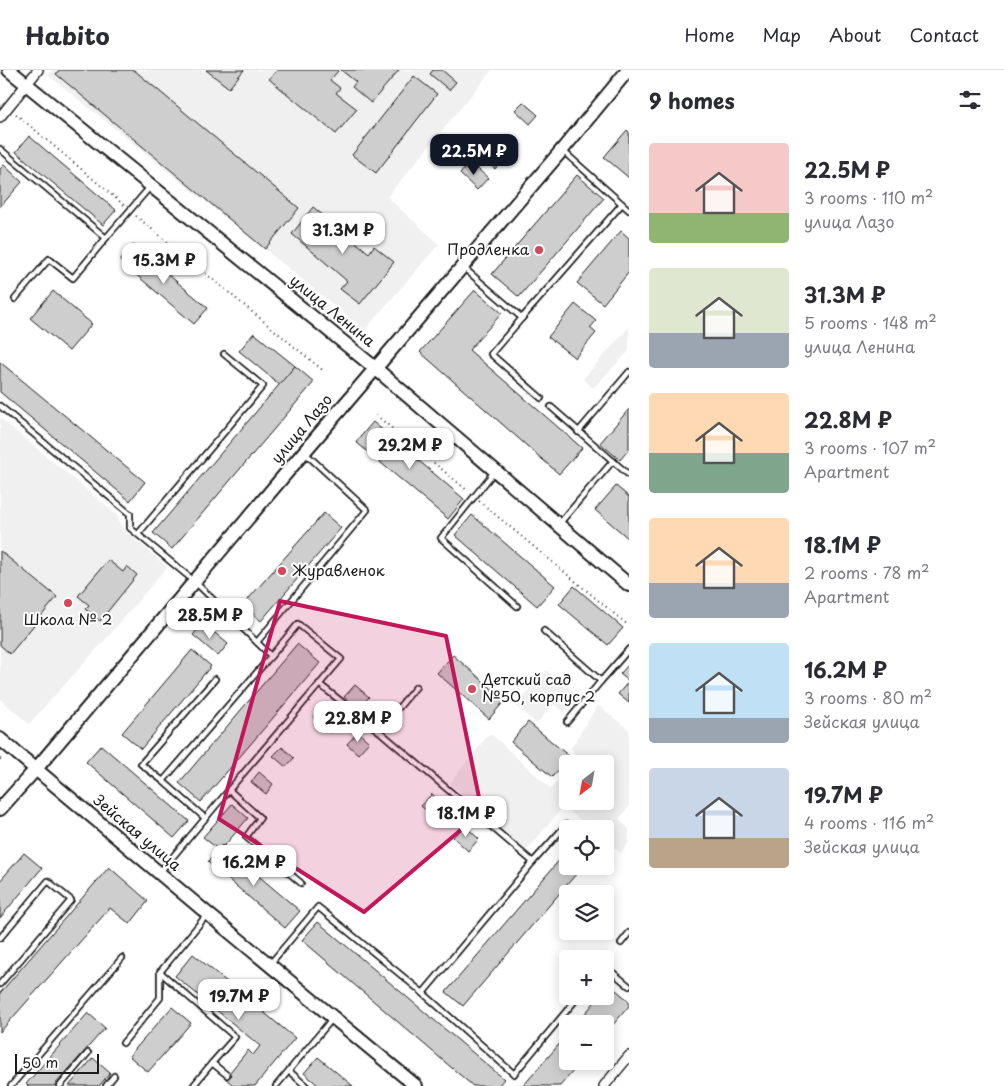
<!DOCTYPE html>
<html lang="en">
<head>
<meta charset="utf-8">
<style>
	:root { --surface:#fff; --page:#f7f7f7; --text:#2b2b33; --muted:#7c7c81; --line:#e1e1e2; --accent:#111827 }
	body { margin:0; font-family:"Playpen Sans",sans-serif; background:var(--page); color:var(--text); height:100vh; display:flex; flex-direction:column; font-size:19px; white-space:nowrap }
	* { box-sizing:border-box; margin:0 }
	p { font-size:16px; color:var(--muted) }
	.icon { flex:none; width:28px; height:28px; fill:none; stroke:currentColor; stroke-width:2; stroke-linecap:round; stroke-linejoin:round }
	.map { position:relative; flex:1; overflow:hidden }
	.drawer { display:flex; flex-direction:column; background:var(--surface); width:375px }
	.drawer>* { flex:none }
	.needle { width:32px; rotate:211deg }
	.fabs { position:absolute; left:559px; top:685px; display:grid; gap:10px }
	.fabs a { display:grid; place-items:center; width:55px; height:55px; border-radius:5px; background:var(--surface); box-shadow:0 2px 12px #0003; font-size:25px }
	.scale { position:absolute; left:15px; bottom:12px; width:84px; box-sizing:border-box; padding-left:5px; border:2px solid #1c1c1c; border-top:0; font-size:14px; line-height:18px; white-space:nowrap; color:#1c1c1c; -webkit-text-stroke:4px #fff; paint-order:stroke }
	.price { position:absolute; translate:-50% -42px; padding:0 11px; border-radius:10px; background:#fff; color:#222; font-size:16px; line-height:32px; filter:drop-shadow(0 1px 2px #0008) }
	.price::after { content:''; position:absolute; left:50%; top:30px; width:15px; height:11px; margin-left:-8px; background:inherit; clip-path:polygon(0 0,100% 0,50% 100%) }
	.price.selected { background:var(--accent); color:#fff }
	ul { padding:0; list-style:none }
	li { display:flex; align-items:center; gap:15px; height:125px; padding:0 20px }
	li span { display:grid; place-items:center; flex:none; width:140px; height:100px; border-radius:5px; color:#555 }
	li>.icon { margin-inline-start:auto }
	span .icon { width:60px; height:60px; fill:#fffc; stroke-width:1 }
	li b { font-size:21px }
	h2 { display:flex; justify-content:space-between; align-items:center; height:60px; padding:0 20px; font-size:21px }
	header { display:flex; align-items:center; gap:30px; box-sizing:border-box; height:70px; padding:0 25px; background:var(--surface); border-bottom:1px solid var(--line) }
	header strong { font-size:24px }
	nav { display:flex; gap:28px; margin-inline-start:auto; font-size:18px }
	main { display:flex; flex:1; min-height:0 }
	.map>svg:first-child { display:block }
	.built { fill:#f0f0f0 }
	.building { fill:#cecece; stroke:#1c1c1c }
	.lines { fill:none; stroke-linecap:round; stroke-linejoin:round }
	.lane-casing { stroke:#1c1c1c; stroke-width:8 }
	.street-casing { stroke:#1c1c1c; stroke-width:12 }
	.secondary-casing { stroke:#1c1c1c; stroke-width:16 }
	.path { stroke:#1c1c1c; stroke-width:2; stroke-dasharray:1 4; stroke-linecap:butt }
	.lane { stroke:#fff; stroke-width:4.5 }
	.street { stroke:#fff; stroke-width:9 }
	.secondary { stroke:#fff; stroke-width:12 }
	.marked { fill:#c2185b; fill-opacity:0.2; stroke:#c2185b; stroke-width:4; stroke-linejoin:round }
	.poi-dot { fill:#d1495b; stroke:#fff; stroke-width:2 }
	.labels { text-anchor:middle; stroke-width:4; stroke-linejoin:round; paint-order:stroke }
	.poi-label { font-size:15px; fill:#1c1c1c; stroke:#fff; text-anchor:start }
	.street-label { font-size:15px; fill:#1c1c1c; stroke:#fff }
</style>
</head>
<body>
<header>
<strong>Habito</strong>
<nav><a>Home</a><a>Map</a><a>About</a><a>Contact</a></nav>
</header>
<main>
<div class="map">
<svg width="629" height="1016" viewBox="0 0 629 1016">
	<rect width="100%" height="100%" fill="#fff"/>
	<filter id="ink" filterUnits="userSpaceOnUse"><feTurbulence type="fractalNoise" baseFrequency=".02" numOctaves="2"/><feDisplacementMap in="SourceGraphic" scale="10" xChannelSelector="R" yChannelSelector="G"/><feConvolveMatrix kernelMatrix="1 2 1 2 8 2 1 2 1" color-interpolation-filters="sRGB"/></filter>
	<g filter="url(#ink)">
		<g class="built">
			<path d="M52 0H492L387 127 439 174 365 260 48 5Z"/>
			<path d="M629 257V281L593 318 583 309Z"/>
			<path d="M0 348 116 444 123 459 167 497 106 569 29 654 0 629Z"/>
			<path d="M546 600 578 625 565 642 553 634 537 654 516 636Z"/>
			<path d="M598 635 629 660V737L619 749 629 759V772L621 783 605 770V759H591L564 736 526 781 450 713 490 663 551 719 567 700 568 731H605V694H573L577 689 571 678Z"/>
		</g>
		<g class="building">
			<path d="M59 0H134L299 138 265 179 56 4Z"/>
			<path d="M206 0H244L229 18Z"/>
			<path d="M277 0H339L330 10 340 18 336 23 357 39 336 64 269 9Z"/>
			<path d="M341 0H399L371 33 352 17 356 12Z"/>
			<path d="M433 0H442L456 12 449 20 430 4Z"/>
			<path d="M414 6 437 24 376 103 352 85Z"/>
			<path d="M523 32 538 45 530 54 515 40Z"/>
			<path d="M627 60 629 62V108L604 87Z"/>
			<path d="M29 66 116 140 103 155 16 82Z"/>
			<path d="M496 73 508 84 495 99 482 88Z"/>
			<path d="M470 92 488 108 477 120 460 104Z"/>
			<path d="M4 95 22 112 0 137V99Z"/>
			<path d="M577 105 604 128 519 227 492 204Z"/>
			<path d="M313 137 369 183 374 176 394 192 360 234 340 219 347 211 292 164Z"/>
			<path d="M621 161 629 168V202L603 234 577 213Z"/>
			<path d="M133 175 208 238 194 254 120 191Z"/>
			<path d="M475 220 502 243 469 280 582 378 559 404 420 282Z"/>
			<path d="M53 221 92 254 69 281 30 248Z"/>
			<path d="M575 234 596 251 590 258 596 263 575 288 548 267Z"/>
			<path d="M254 263 295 296 280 315 239 281Z"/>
			<path d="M0 292 145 412 130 431 0 322Z"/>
			<path d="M295 296 314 312 172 479 153 463Z"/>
			<path d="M629 339V379L620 390 600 373Z"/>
			<path d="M373 352 464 429 448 449 356 372Z"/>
			<path d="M616 416 629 427V469L595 440Z"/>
			<path d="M324 443 341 458 261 551 243 535Z"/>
			<path d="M472 445 555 516 537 536 455 465Z"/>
			<path d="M0 481 57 527 10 584 0 575Z"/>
			<path d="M108 490 123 502 127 496 137 505 100 551 85 539 89 535 78 526Z"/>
			<path d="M574 516 623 558 608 575 559 534Z"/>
			<path d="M203 553 228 574 218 586 193 565Z"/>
			<path d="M297 574 320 593 201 732 179 713Z"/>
			<path d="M192 580 211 596 141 679 122 663Z"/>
			<path d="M453 585 505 630 489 649 437 603Z"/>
			<path d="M629 594V611L620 604Z"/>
			<path d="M629 611V633L618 624Z"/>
			<path d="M355 615 369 627 358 639 344 627Z"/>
			<path d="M324 635 342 650 331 663 313 647Z"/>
			<path d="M528 652 570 687 552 707 511 672Z"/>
			<path d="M358 662 369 672 358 684 347 674Z"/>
			<path d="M101 675 189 751 174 768 86 692Z"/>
			<path d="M282 677 294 688 286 697 273 686Z"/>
			<path d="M259 702 273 714 266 724 251 712Z"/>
			<path d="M432 724 447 737 436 749 421 736Z"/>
			<path d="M232 734 248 748 220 781 203 767Z"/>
			<path d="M465 756 479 769 468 781 453 767Z"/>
			<path d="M222 775 300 841 285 858 208 792Z"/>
			<path d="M568 780V796H583L463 936 446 922Z"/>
			<path d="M24 783 42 798 0 848V811Z"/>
			<path d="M109 797 148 831 130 854 110 838 0 962V923Z"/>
			<path d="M318 852 504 1009 498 1016H473L302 870Z"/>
			<path d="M193 884 295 968 255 1016H234L225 1008 248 980 253 985 260 976 175 906Z"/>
			<path d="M610 915 629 931V936L605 964V954H576L600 926H605V920Z"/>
			<path d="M172 937 191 953 148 1002 129 986Z"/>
			<path d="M88 943 105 958 54 1016H28L26 1014Z"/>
			<path d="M568 964V991H582L560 1016H523Z"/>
			<path d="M318 987 353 1016H319L304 1003Z"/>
			<path d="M93 988 110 1003 99 1016H69Z"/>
		</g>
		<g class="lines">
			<g class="lane-casing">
				<g id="lane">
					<path d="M0 79 106 168 150 117"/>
					<path d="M563 81 629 140"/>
					<path d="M464 198 522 248 622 134"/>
					<path d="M15 229 49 189 73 208 106 168"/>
					<path d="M522 248 491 284 541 328"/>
					<path d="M0 336 130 444V458L194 511 271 586 298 554 341 589 229 720"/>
					<path d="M551 337 629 405"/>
					<path d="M578 362 629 302"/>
					<path d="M494 402 441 468 517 536"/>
					<path d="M559 454 613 391"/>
					<path d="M138 464 263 316 224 284"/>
					<path d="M544 561 601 611 629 579"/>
					<path d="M257 572 367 440 305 383"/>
					<path d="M319 614 379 661 533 792"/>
					<path d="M567 652 601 611"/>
					<path d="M379 661 416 617"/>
					<path d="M163 711 271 586"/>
					<path d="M205 748 163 711 141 694 215 609"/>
					<path d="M160 802 229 720 260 748 246 767 301 813"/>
					<path d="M206 846 160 902 235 967 212 993 227 1005"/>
					<path d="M0 868 48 811 71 830 0 914"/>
					<path d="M621 873 629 863"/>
					<path d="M270 894 318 837 423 923 514 1004 579 926"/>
					<path d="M605 896 629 916"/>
					<path d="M423 923 533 792 566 755"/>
					<path d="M123 973 160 928V902"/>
					<path d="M289 1001 306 1016"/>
					<path d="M11 1016 122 888"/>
					<path d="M60 1016 88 983"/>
					<path d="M106 1016 114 1006"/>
					<path d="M193 1016 212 993"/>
					<path d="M276 1016 332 949"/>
				</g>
			</g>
			<g class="street-casing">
				<g id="street">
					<path d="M0 47 38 0"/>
					<path d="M604 1016 629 986"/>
				</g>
			</g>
			<g class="secondary-casing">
				<g id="secondary">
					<path d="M9 0 375 298 629 515"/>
					<path d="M0 669 208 844 416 1016"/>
					<path d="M0 739 36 699 304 382 562 80 628 0"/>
				</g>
			</g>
			<g class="path">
				<path d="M16 44 125 136"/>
				<path d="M136 146 325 302"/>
				<path d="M376 345 468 421"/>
				<path d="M479 431 629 556"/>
				<path d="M0 689 2 690"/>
			</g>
			<use href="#lane" class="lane"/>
			<use href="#street" class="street"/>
			<use href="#secondary" class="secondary"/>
		</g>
	</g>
	<path class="marked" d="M280 531 446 566 482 742 364 842 219 749Z"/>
	<g class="poi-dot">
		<circle cx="539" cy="180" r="5"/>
		<circle cx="282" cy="501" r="5"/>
		<circle cx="68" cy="533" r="5"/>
		<circle cx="472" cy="619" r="5"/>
	</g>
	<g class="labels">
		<g class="poi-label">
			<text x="529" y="185" text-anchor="end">Продленка</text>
			<text x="292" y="506">Журавленок</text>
			<text x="68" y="555" text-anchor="middle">Школа № 2</text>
			<text x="482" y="615">Детский сад<tspan x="482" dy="17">№50, корпус 2</tspan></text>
		</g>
		<g class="street-label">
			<text transform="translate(332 241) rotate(39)" y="5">улица Ленина</text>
			<text transform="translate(302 359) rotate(-50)" y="5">улица Лазо</text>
			<text transform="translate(137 763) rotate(40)" y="5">Зейская улица</text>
		</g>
	</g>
</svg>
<div class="fabs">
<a><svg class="needle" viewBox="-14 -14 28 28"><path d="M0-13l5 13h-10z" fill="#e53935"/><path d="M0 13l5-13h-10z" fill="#7c7c81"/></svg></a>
<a><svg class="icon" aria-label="locate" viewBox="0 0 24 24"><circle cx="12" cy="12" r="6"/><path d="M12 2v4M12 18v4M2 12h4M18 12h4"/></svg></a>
<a><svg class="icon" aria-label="layers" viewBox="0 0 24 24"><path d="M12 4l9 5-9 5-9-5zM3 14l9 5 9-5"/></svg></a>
<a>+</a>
<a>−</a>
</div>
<div class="scale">50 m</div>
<b class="price selected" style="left:474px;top:106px">22.5M ₽</b>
<b class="price" style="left:343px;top:185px">31.3M ₽</b>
<b class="price" style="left:164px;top:215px">15.3M ₽</b>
<b class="price" style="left:410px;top:400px">29.2M ₽</b>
<b class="price" style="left:210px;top:570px">28.5M ₽</b>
<b class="price" style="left:358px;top:673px">22.8M ₽</b>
<b class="price" style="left:466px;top:768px">18.1M ₽</b>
<b class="price" style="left:254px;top:817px">16.2M ₽</b>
<b class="price" style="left:239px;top:951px">19.7M ₽</b>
</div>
<section class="drawer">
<h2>9 homes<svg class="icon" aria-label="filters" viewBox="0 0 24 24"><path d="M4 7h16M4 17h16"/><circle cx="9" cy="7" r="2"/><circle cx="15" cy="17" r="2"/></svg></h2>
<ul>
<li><span style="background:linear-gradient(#f6c9c9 70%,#8fb573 0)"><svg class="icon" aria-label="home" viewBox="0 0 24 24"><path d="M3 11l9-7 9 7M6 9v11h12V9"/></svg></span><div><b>22.5M ₽</b><p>3 rooms · 110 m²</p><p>улица Лазо</p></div></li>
<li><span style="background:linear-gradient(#dfe7d0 65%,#9aa5b1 0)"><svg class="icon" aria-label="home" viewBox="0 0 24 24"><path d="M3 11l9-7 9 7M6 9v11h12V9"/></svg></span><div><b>31.3M ₽</b><p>5 rooms · 148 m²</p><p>улица Ленина</p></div></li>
<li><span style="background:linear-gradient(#ffd9b3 60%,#7fa58c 0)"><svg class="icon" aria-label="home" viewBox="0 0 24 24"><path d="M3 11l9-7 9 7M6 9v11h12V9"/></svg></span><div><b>22.8M ₽</b><p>3 rooms · 107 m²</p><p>Apartment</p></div></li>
<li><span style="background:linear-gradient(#ffd9b3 65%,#9aa5b1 0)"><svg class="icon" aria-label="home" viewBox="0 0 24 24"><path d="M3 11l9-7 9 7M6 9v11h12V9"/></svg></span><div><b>18.1M ₽</b><p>2 rooms · 78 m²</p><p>Apartment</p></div></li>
<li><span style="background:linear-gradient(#bfe0f5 75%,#9aa5b1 0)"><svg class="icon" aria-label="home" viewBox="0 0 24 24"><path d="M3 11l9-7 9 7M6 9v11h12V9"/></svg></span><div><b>16.2M ₽</b><p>3 rooms · 80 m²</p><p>Зейская улица</p></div></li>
<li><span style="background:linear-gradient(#c9d6e8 70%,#b9a48a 0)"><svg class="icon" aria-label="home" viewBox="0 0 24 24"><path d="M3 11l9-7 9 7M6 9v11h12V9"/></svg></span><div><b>19.7M ₽</b><p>4 rooms · 116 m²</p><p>Зейская улица</p></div></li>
</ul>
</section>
</main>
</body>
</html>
